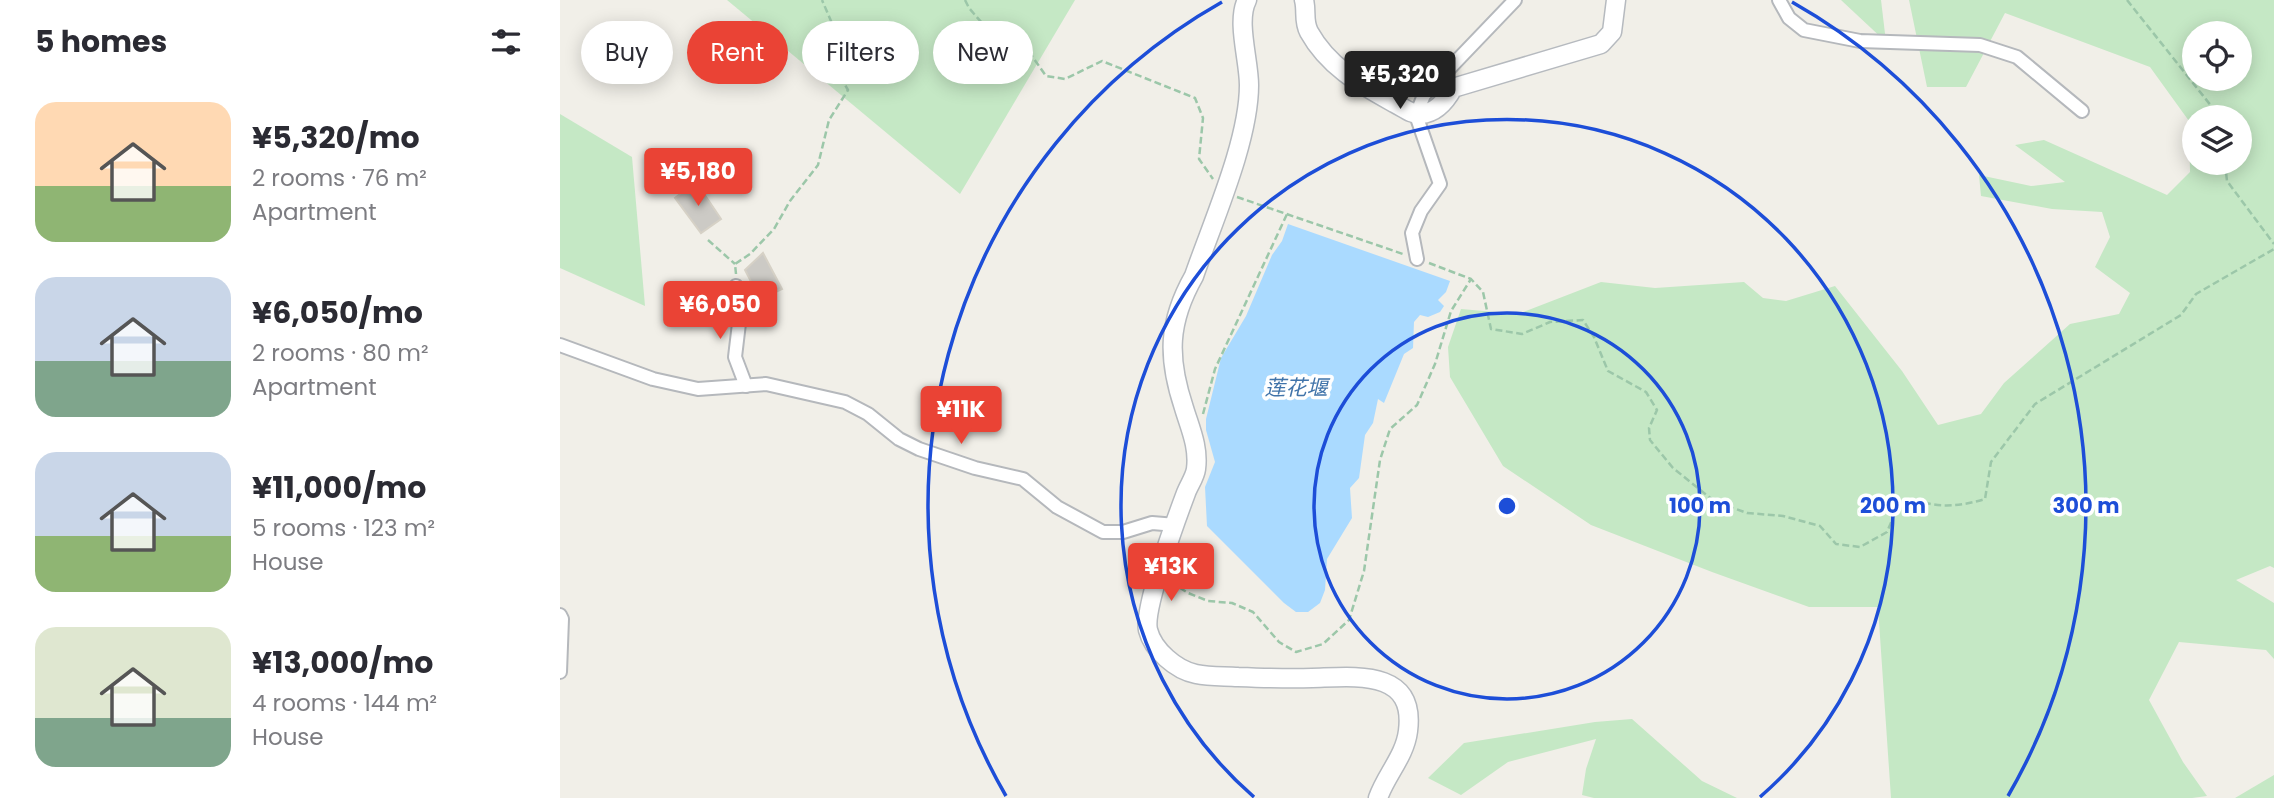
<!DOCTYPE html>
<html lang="en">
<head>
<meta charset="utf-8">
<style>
	:root { --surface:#fff; --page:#f2f2f3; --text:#2b2b33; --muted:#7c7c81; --accent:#ea4335 }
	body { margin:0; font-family:Poppins,"Noto Sans SC",sans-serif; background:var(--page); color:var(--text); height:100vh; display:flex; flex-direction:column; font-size:26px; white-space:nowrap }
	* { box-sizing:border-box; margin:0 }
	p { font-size:23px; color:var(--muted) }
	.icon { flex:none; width:38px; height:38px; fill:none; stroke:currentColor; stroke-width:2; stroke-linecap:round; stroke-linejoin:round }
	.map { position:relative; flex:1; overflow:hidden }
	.details { display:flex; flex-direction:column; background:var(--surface); width:560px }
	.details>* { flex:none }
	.guide { position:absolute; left:21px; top:21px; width:665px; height:63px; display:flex; gap:14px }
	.tools { position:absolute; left:1622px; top:21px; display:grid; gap:14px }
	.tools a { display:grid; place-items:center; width:70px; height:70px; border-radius:50%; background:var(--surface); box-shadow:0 4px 18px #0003; font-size:35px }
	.price { position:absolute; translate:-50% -60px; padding:0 16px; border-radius:7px; background:var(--accent); color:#fff; font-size:23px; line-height:46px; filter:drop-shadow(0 2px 4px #0008) }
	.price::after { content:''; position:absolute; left:50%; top:42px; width:21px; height:16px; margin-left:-10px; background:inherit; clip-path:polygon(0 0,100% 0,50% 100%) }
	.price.current { background:#222; color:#fff }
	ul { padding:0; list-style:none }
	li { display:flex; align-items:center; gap:21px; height:175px; padding:0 35px }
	li span { display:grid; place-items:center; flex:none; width:196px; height:140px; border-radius:21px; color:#555 }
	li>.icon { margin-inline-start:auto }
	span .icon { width:84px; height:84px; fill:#fffc; stroke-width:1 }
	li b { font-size:30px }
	h2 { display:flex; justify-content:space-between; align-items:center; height:84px; padding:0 35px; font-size:30px }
	.chip { padding:0 24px; border-radius:32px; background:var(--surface); box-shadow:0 4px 18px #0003; font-size:24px; line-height:63px }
	.chip.current { background:var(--accent); color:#fff }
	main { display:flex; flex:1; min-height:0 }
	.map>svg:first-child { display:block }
	.green { fill:#c5e8c5; fill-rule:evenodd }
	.water { fill:#aadaff }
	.building { fill:#cccac5; stroke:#d6d1c6; stroke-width:2 }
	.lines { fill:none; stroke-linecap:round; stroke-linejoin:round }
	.street-casing { stroke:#b5b8bc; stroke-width:16 }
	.secondary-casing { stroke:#b6babf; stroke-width:21 }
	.path { stroke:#9cc7a9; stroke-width:2.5; stroke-dasharray:7 3.5; stroke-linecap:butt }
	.street { stroke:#fff; stroke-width:12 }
	.secondary { stroke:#fff; stroke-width:18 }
	.ring { fill:none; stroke:#1d4ed8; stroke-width:3.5 }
	.labels { text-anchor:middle; stroke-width:7; stroke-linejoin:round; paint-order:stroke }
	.water-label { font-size:21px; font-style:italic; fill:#4174aa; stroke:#fff }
	.centre { fill:#1d4ed8; stroke:#fff; stroke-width:3.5 }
	.ring-label { font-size:21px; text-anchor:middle; font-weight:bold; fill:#1d4ed8; stroke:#fff; stroke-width:7; stroke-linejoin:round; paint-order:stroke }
</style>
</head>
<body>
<main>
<section class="details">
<h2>5 homes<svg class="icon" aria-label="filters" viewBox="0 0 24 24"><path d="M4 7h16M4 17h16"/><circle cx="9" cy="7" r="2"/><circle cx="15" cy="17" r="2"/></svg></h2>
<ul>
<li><span style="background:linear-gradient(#ffd9b3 60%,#8fb573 0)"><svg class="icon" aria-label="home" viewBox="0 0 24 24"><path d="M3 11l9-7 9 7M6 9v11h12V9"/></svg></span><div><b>¥5,320/mo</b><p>2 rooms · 76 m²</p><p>Apartment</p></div></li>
<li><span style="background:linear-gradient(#c9d6e8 60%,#7fa58c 0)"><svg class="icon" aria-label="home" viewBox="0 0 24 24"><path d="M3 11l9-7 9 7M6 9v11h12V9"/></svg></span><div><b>¥6,050/mo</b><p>2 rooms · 80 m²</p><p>Apartment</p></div></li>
<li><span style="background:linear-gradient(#c9d6e8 60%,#8fb573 0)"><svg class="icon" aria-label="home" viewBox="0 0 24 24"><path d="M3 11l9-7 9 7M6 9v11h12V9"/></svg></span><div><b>¥11,000/mo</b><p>5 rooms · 123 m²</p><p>House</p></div></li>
<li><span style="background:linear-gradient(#dfe7d0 65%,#7fa58c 0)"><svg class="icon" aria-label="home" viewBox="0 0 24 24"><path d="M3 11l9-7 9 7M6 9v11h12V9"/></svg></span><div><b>¥13,000/mo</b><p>4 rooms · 144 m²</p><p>House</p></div></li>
</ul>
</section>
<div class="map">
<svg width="1714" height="798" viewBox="0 0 1714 798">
	<rect width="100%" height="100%" fill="#f1efe8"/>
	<g class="green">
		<path d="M167 0H515L400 194Z"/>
		<path d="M1281 0H1321L1326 42Z"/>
		<path d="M1349 0H1714V568L1710 566 1676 580 1714 603V659L1706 650 1619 642 1589 700 1623 762 1647 796 1632 798H1331L1318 607H1249L1152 572 1031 525 943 466 890 377 888 347 901 309 958 314 1041 282 1095 288 1184 282 1203 298 1226 301 1275 286 1342 371 1378 425 1421 414 1444 383 1510 324 1559 314 1570 293 1535 267 1550 237 1542 212 1492 209 1421 196 1419 175 1471 186 1505 182 1455 145 1484 140 1607 195 1630 172 1629 121 1590 67 1445 13 1406 87H1367ZM1634 33H1680V79H1634ZM1634 117H1680V163H1634Z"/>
		<path d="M0 114 72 157 85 306 0 268Z"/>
		<path d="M1072 719 1142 781 1177 798H1034L1022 795 1026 769 1036 739 948 762 901 795 868 778 904 743 1035 722Z"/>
		<path d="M1714 775V798H1675Z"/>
	</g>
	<path class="water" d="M728 224 890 281 886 292 878 300 884 306 880 312 868 317 860 315 854 322 853 348 844 354 824 403 818 399 813 423 805 435 799 478 790 488 792 518 767 559 765 590 760 603 748 612H736L724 603 647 526 645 487 655 462 646 430V419L661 358 686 316 712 255 722 241Z"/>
	<g class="building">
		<path d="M136 182 161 219 141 233 115 198Z"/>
		<path d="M203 253 222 289 200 299 185 270Z"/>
	</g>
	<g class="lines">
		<g class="street-casing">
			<g id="street">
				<path d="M1219 0 1229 18 1244 30 1300 41 1420 45 1457 57 1522 111"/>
				<path d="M857 259 852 233 861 211 880 184 856 115 864 95 955 0"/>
				<path d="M176 286 180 315 175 357 186 386"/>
				<path d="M0 345 93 379 138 389 206 384 285 402 308 414 339 439 359 449 415 468 463 479 497 507 543 532H563L592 523 616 525"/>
				<path d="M0 615 2 619 0 672"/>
			</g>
		</g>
		<g class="secondary-casing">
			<g id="secondary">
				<path d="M687 0C676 21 689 60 689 85 689 141 653 221 634 276 608 322 607 357 624 408 630 428 639 447 636 469 635 477 629 485 626 493 617 517 583 609 588 630 593 650 616 670 636 674 650 677 665 676 678 677 703 678 728 679 752 678 793 677 856 668 848 731 845 756 826 775 818 798"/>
				<path d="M744 0C747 11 743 21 749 32 769 68 802 85 836 104 844 108 852 115 861 114 876 113 886 101 893 88L1041 44 1052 32 1056 0"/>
			</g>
		</g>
		<g class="path">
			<path d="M405 0 409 8 434 37 472 56 486 76 505 79 542 61 635 98 643 118 639 159 653 179"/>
			<path d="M1567 0 1660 117"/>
			<path d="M1665 163 1667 181 1714 244"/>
			<path d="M677 197 843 254"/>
			<path d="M148 240 175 264"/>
			<path d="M869 263 911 279 923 292 931 329 962 334 990 322 1023 320 1034 337 1048 371 1086 392 1097 410 1089 428 1090 440 1113 468 1154 501 1187 513 1223 516 1260 526 1276 544 1300 547 1327 532 1338 506 1354 499C1377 509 1402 506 1425 499L1431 462 1475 404 1621 315 1636 294 1714 249"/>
			<path d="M176 274 175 264 190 254 214 229 230 201 258 165 269 120 288 90 274 66 271 21 262 0"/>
			<path d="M643 414 655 369 727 214"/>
			<path d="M611 582 628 593 648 601 672 603 693 612 719 642 736 652 763 644 789 620 804 571 820 460 830 429 857 405 875 364 891 311 911 279"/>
		</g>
		<use href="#street" class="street"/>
		<use href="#secondary" class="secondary"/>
	</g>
	<g class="ring">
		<circle cx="947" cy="506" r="193"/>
		<path d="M694 797A386 386 0 1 1 1200 797"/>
		<path d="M446 796A579 579 0 0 1 662 2M1232 2A579 579 0 0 1 1448 796"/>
	</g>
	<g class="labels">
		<g class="water-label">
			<text x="736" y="395">莲花堰</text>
		</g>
	</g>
	<circle cx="947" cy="506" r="10" class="centre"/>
	<g class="ring-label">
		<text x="1140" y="513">100 m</text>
		<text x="1333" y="513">200 m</text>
		<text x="1526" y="513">300 m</text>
	</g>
</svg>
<div class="tools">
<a><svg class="icon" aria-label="locate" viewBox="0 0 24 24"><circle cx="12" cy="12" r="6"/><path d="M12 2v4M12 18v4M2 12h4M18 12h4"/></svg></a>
<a><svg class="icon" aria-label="layers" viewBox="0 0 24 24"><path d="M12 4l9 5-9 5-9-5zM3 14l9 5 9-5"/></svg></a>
</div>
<b class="price current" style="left:840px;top:111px">¥5,320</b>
<b class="price" style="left:138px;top:208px">¥5,180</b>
<b class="price" style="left:160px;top:341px">¥6,050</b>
<b class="price" style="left:401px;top:446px">¥11K</b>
<b class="price" style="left:611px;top:603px">¥13K</b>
<div class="guide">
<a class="chip">Buy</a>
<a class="chip current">Rent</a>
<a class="chip">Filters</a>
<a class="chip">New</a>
</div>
</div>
</main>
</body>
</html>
